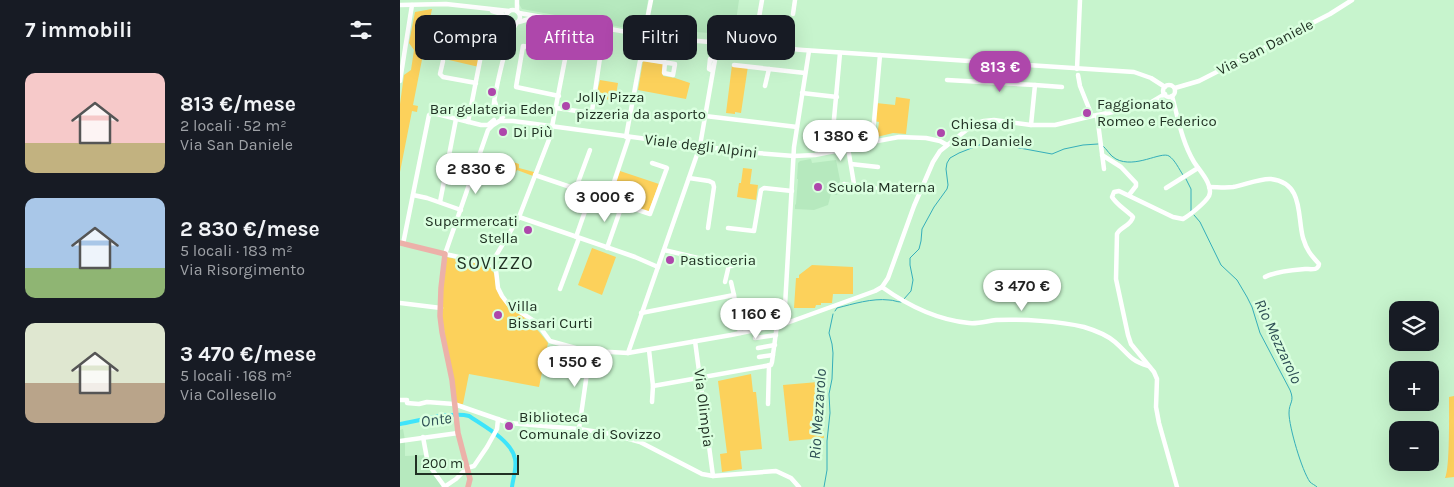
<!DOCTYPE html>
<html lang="it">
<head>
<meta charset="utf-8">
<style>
	:root { --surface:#171b24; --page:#242831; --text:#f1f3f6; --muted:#9ea1a6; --accent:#ae47ab }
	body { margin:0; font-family:Karla,sans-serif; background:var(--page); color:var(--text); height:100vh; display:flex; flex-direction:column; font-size:19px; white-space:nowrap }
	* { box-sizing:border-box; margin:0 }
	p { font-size:16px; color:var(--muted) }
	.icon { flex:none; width:28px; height:28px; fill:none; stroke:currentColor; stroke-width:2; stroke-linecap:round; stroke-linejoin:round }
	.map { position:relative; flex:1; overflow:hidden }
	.panel { display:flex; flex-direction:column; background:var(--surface); width:400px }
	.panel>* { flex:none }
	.top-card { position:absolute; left:15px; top:15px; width:475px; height:45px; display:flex; gap:10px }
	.buttons { position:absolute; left:989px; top:301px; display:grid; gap:10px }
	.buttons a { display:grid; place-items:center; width:50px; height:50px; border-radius:10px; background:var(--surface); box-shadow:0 5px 20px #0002; font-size:25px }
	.scale { position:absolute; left:15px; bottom:12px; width:104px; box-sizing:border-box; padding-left:5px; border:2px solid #203123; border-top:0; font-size:14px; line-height:18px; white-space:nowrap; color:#203123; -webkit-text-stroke:4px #daffdf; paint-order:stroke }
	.price { position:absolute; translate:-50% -42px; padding:0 11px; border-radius:18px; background:#fff; color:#222; font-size:16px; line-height:32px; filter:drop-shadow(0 1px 2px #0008) }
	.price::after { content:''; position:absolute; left:50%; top:30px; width:15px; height:11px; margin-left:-8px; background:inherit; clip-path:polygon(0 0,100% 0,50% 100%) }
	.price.selected { background:var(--accent); color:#fff }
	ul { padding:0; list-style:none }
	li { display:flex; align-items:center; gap:15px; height:125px; padding:0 25px }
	li span { display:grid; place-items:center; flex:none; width:140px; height:100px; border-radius:10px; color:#555 }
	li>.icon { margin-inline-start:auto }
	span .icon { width:60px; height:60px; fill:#fffc; stroke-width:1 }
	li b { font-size:21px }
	h2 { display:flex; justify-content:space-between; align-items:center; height:60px; padding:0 25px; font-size:21px }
	.pill { padding:0 18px; border-radius:10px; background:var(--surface); box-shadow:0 5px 20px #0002; font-size:18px; line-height:45px }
	.pill.selected { background:var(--accent); color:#fff }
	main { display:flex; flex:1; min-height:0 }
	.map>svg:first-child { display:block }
	.built { fill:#b6e9be }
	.green { fill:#fcd15b }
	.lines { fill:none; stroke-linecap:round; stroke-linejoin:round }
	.stream { stroke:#35aeba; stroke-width:1 }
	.canal { stroke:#3ee4fa; stroke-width:4 }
	.minor { stroke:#fff; stroke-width:4.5 }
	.major { stroke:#ecb1a9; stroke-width:5.5 }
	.poi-dot { fill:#ae47ab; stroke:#daffdf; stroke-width:2 }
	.labels { text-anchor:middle; stroke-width:5; stroke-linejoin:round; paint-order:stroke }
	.street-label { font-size:15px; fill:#203123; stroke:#daffdf }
	.poi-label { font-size:15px; fill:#203123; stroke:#daffdf; text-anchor:start }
	.water-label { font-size:16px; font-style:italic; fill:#2f5055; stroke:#daffdf }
	.quarter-label { font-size:18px; letter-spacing:1px; fill:#203123; stroke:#daffdf }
</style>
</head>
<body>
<main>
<section class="panel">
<h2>7 immobili<svg class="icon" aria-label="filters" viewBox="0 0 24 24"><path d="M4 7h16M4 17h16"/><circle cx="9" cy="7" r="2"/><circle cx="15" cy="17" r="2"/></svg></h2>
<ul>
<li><span style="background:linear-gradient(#f6c9c9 70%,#c2b280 0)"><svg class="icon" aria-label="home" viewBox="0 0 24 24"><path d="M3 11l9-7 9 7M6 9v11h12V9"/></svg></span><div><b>813 €/mese</b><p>2 locali · 52 m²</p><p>Via San Daniele</p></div></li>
<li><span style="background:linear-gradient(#a9c7e8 70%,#8fb573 0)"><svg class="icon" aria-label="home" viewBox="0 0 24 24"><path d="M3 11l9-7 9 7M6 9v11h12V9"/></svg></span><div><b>2 830 €/mese</b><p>5 locali · 183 m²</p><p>Via Risorgimento</p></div></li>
<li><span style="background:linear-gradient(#dfe7d0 60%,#b9a48a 0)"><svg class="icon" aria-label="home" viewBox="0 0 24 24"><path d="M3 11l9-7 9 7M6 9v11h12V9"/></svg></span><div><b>3 470 €/mese</b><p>5 locali · 168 m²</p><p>Via Collesello</p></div></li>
</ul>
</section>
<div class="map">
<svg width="1054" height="487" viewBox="0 0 1054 487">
	<rect width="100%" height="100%" fill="#c7f4cd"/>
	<g class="built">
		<path d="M119 0H248L243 31 122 9 119 4Z"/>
		<path d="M251 0H339L334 35 246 28Z"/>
		<path d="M411 159 412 163 436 160 440 180 437 195 431 194 428 205 414 210 395 209V205L396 204 398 179H397L398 163 400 161Z"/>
		<path d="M3 429 5 440V456L27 455 28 467 42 487H0V430Z"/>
	</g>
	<g class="green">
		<path d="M32 9 13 105 18 106 17 112 12 111 0 172V104L4 75 11 70 14 50 9 43 15 12Z"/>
		<path d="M46 47 82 55 79 67 49 60V59L44 57Z"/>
		<path d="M243 61 263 64V76L275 78 290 83 286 99 238 90Z"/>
		<path d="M332 65 348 66 341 113 335 112V114L326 113Z"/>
		<path d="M200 80 218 83 215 101 196 97Z"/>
		<path d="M496 97 510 99 506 134 493 133 477 137 479 122 474 121 476 103 495 105Z"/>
		<path d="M93 155 119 164V168L134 172 133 176 117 170 115 173 89 166Z"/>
		<path d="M343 168 352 169 350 184 358 185 356 200 337 197 339 183H341Z"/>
		<path d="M220 171 259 184 248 213 210 199Z"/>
		<path d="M192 248 216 257 202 295 178 285Z"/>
		<path d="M46 257 86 265C101 274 91 284 100 295 105 301 112 306 118 311 130 321 139 331 148 343L139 387 69 374 63 404H56L42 317 43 280Z"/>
		<path d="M412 265 453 267V294H433L432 303H421V305H416L415 308H394L396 278H399V275Z"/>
		<path d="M351 374 353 392H356L362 449 340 451 342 469 322 472 320 454 327 453 318 381Z"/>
		<path d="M418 382 424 438 389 441 383 385Z"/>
		<path d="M1054 396V477L1045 478C1050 469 1049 412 1049 397Z"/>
	</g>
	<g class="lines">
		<g class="stream">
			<path d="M702 145C707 149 710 156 716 159 735 169 761 151 769 156 775 160 779 169 783 175"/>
			<path d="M786 179 791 189V211"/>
			<path d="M794 215 800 222 821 265 837 280 847 297 852 307 860 333 890 390C895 402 889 402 889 413 889 427 902 471 910 482 912 484 915 485 917 487"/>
			<path d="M504 299 511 291 513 280 510 265V258L519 249 521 241 522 229 534 207 547 189 548 185 546 169 547 163 550 158 559 153 587 142 652 154 664 149 683 145 698 144"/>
			<path d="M435 311 437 308C453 304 472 298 489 300 494 300 496 302 501 302"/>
			<path d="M424 487 427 470V441L430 413 429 394 432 379 433 353 432 344 429 333 433 314"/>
		</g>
		<path class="canal" d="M0 424C18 421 53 411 69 416 84 426 112 441 115 459 117 468 113 478 112 487"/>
		<g class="minor">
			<path d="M117 0V11"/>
			<path d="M0 5 46 4 109 11"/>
			<circle cx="113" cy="17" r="7"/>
			<path d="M92 11 102 14 105 17"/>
			<path d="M119 13 244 35 275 39 403 50 734 72 751 78 765 87"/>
			<path d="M393 14 395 0"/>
			<path d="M119 22 129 19H140"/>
			<path d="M244 35 251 0"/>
			<path d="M45 46 48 33 84 40 68 122"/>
			<path d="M354 46 362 0"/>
			<path d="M43 61 40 74 43 77 76 83"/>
			<path d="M334 65 405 73"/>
			<path d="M677 69 680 0"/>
			<path d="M678 75 680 86 692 116"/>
			<path d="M547 80 635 85 631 125"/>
			<path d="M0 81 12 5"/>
			<path d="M635 85 662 87"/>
			<circle cx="769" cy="91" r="6"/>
			<path d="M365 86 369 69"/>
			<path d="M775 88 799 81 930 14 952 0"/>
			<path d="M402 93 437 97"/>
			<path d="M772 96C778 118 782 142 794 162 799 170 814 185 809 196 805 203 790 215 783 219L773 217 719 191 714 192 712 197C717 205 726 210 733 217 731 226 720 227 717 234L716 279 728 335 731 344 754 372 757 379 756 407 759 423 777 487"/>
			<path d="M95 102 97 108 103 117"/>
			<path d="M156 108 191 113 192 111 200 58 123 46 116 87 159 96"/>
			<path d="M93 114C93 99 107 35 116 24"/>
			<path d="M697 115 704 169"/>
			<path d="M305 116 397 127"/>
			<path d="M102 117 101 120 93 125 88 130 45 254 91 264 96 270 98 288 102 296 108 304 137 323 150 341 190 352 193 351 228 353 331 335 384 324 475 291 482 287 488 278 514 206 533 162 540 151 574 124 584 121 594 120 631 125H655L692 116 745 106 765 94"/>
			<path d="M100 121H113L344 152 394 156 415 155 440 150 472 142 499 137 526 138 540 141 547 145"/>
			<path d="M473 133 480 55"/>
			<path d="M226 137 240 61 243 59 275 64 273 75 264 73 265 62"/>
			<path d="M432 141 440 53"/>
			<path d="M702 155 721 167 736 183V186L729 195"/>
			<path d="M451 164 478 167"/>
			<path d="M135 175 250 214 267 168 252 163"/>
			<path d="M289 178 309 181 313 183 314 187 308 228"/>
			<path d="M444 184 453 186 454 184 448 148"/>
			<path d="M454 185 475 188"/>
			<path d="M809 187C817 187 825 188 833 187 844 185 861 178 871 179 904 183 897 216 903 238 907 251 911 255 919 264 919 266 918 267 917 268 915 270 909 269 905 269 893 270 876 271 865 277"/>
			<path d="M176 188 190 150"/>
			<path d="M766 188 798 168"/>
			<path d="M13 195 27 198 61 210"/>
			<path d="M208 200 229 137"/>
			<path d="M40 202 56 119"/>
			<path d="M119 217 235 257 258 267"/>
			<path d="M328 228 354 231 361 190 364 188 392 191"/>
			<path d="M176 237 191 194"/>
			<path d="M3 244 29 115 33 113 81 125H88L94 120"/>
			<path d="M207 248 222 205"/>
			<path d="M264 250 332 266"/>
			<path d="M91 264 119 217 150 137 172 23"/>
			<path d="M325 282 329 265"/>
			<path d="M331 282 334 295"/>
			<path d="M482 287C507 305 538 320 569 323 578 324 587 321 596 320 622 319 659 321 684 327 694 330 707 335 715 342 729 354 728 359 748 366"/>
			<path d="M160 289 179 238"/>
			<path d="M0 303 41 308"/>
			<path d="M241 313 334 295 340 333"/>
			<path d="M384 324 394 147 409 51"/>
			<path d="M355 338 376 335"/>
			<path d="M295 341 313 476"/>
			<path d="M358 348 375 345"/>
			<path d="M249 350 253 386 252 402"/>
			<path d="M228 353 300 146 301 140 313 71 315 60 310 59 309 69 313 71"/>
			<path d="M359 357 373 355"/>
			<path d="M253 386 371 365 372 362 377 325"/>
			<path d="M0 400H7V403L19 404 27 402 54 404 109 423 179 429 211 434 240 442 302 474 313 476 376 471 391 478 399 487"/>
			<path d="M368 404 369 365"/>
			<path d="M179 429 190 352"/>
			<path d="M23 437 28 464 45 487"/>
			<path d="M0 441 58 433"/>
			<path d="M44 487 56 479 67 468 74 466 87 447 97 429 98 419"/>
		</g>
		<path class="major" d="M0 243 45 254 41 288 40 316 42 332 52 380 58 433 70 479 68 487"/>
	</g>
	<g class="poi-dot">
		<circle cx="92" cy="92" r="5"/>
		<circle cx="166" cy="106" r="5"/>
		<circle cx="687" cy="113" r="5"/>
		<circle cx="103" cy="132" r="5"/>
		<circle cx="541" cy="133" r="5"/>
		<circle cx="418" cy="187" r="5"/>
		<circle cx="128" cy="230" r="5"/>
		<circle cx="270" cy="260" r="5"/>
		<circle cx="98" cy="315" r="5"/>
		<circle cx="109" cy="426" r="5"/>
	</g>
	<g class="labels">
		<g class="street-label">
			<text transform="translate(865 47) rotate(-27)" y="5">Via San Daniele</text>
			<text transform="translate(301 146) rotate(7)" y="5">Viale degli Alpini</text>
			<text transform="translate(304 408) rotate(83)" y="5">Via Olimpia</text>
		</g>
		<g class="poi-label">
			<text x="176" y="102">Jolly Pizza<tspan x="176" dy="17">pizzeria da asporto</tspan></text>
			<text x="697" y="109">Faggionato<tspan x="697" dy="17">Romeo e Federico</tspan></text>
			<text x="92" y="114" text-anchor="middle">Bar gelateria Eden</text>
			<text x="551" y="129">Chiesa di<tspan x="551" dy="17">San Daniele</tspan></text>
			<text x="113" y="137">Di Più</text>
			<text x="428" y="192">Scuola Materna</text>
			<text x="118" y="226" text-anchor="end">Supermercati<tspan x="118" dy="17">Stella</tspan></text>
			<text x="280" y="265">Pasticceria</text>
			<text x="108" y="311">Villa<tspan x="108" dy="17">Bissari Curti</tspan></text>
			<text x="119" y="422">Biblioteca<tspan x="119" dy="17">Comunale di Sovizzo</tspan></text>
		</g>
		<g class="water-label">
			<text transform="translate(879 341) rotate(65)" y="6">Rio Mezzarolo</text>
			<text transform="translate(417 414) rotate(-86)" y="6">Rio Mezzarolo</text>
			<text transform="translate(36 419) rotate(-8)" y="6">Onte</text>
		</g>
		<g class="quarter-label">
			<text x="95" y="269">SOVIZZO</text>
		</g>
	</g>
</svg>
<div class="buttons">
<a><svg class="icon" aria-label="layers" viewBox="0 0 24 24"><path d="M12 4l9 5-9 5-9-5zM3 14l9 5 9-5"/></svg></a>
<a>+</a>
<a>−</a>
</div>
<div class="scale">200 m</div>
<b class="price selected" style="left:600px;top:93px">813 €</b>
<b class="price" style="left:441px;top:162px">1 380 €</b>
<b class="price" style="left:76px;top:195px">2 830 €</b>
<b class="price" style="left:205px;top:223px">3 000 €</b>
<b class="price" style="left:622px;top:312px">3 470 €</b>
<b class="price" style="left:356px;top:340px">1 160 €</b>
<b class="price" style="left:175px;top:388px">1 550 €</b>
<div class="top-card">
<a class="pill">Compra</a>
<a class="pill selected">Affitta</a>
<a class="pill">Filtri</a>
<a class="pill">Nuovo</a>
</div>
</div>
</main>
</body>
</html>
